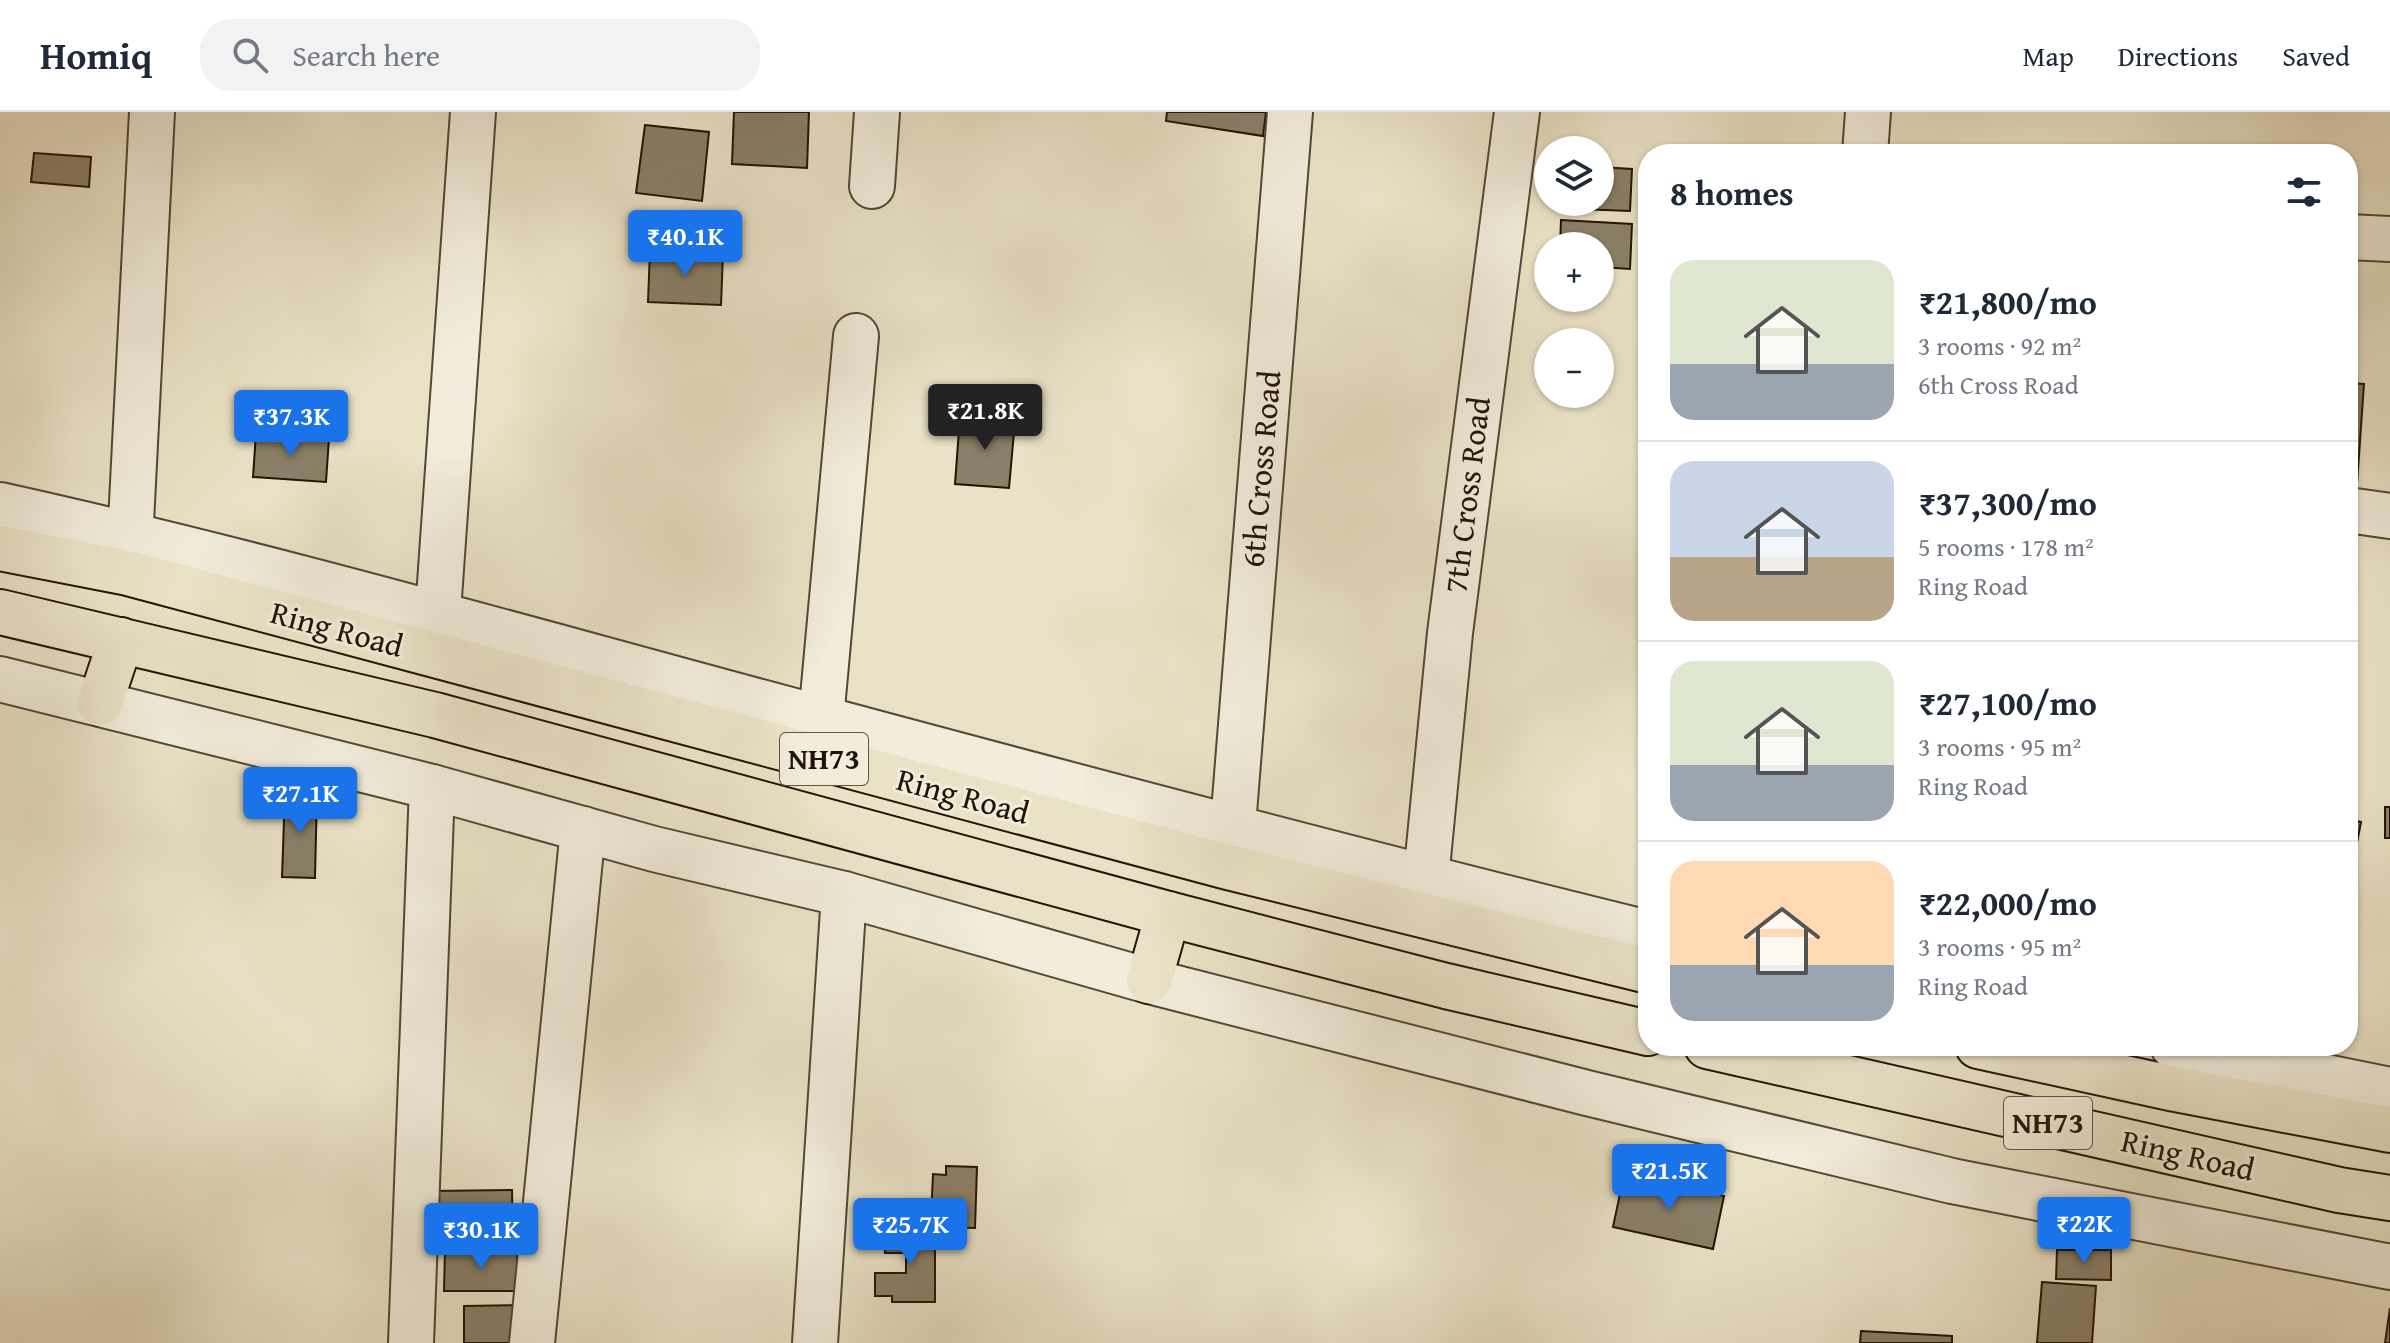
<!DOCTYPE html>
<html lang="en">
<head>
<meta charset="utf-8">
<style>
	:root { --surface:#fff; --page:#f2f2f3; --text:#1f2937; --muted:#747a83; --line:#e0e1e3; --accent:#1a73e8 }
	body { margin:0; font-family:"Gentium Book Plus",serif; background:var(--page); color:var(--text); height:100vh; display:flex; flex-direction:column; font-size:30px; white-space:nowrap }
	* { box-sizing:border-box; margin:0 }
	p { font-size:26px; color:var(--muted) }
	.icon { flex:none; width:44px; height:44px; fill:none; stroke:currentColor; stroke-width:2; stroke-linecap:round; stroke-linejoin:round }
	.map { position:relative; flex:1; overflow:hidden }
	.drawer { position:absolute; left:1638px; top:32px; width:720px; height:912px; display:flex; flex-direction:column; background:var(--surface); border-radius:32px; box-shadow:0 2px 6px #0004 }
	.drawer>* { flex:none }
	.fabs { position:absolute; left:1534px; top:24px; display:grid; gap:16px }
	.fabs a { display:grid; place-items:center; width:80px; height:80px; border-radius:50%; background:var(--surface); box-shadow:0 2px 6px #0004; font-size:40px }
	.price { position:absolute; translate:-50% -68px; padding:0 18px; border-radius:8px; background:var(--accent); color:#fff; font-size:26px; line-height:52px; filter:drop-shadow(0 2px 4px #0008) }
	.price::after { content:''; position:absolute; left:50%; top:48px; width:24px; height:18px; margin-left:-12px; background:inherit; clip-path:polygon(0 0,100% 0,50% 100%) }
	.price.selected { background:#222; color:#fff }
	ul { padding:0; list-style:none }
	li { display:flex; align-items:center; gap:24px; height:200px; padding:0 32px }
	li+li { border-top:2px solid var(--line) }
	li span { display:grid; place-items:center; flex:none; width:224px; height:160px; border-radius:24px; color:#555 }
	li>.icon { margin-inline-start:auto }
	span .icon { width:96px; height:96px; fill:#fffc; stroke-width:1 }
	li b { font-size:34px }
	h2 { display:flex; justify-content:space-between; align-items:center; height:96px; padding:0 32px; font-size:34px }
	header { display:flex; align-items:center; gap:48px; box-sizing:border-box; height:112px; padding:0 40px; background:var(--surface); border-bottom:2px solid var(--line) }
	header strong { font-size:38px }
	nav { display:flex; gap:44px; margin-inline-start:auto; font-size:28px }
	.search { width:560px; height:72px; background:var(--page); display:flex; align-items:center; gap:20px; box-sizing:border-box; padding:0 28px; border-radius:32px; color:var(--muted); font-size:30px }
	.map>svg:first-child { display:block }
	.building { fill:#8a7f69; stroke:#221303; stroke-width:2 }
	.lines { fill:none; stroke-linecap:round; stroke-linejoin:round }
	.minor-casing { stroke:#544734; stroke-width:48 }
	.highway-casing { stroke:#221303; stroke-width:48 }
	.minor { stroke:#f1ecdb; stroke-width:44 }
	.highway { stroke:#eae2c7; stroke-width:44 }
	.labels { text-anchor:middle; stroke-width:6; stroke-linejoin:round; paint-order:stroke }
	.shield { fill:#f1ecdb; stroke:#605444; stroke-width:2 }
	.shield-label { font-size:30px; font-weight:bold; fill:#221303 }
	.street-label { font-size:32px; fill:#221303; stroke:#f1ecdb }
</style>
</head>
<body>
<header>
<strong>Homiq</strong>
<div class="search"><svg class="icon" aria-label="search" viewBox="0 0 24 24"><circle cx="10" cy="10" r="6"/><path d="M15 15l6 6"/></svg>Search here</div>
<nav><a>Map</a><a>Directions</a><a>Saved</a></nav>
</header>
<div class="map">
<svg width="2390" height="1231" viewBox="0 0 2390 1231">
	<rect width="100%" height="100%" fill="#eae2c7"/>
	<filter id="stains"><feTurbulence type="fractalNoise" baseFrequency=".0025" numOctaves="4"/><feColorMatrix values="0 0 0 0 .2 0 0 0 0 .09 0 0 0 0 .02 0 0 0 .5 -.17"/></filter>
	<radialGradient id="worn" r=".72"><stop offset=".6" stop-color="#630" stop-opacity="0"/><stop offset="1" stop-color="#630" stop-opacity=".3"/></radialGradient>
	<g class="building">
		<path d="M734 0H809L807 56 732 52Z"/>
		<path d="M1167 0H1266L1263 24 1166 9Z"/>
		<path d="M645 13 709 20 702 89 636 81Z"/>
		<path d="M34 41 91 45 89 75 31 70Z"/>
		<path d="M1600 55 1632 57 1630 99 1553 96V90H1600Z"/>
		<path d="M1561 108 1632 112 1630 157 1600 155V134H1560Z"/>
		<path d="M650 138 723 142 721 193 648 190Z"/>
		<path d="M2348 271 2364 272 2357 372 2348 371Z"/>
		<path d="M960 304 1015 309 1009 376 955 372Z"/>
		<path d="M256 321 329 326 326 370 253 365Z"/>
		<path d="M285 679 317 680 315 766 282 765Z"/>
		<rect x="2385" y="695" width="5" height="31"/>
		<path d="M2348 707 2361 710 2355 741 2348 740Z"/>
		<path d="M946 1054 977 1055 975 1116 938 1115V1106L931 1105 933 1062 946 1063Z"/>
		<path d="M1624 1063 1724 1084 1713 1137 1613 1115Z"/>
		<path d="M512 1078 513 1125 433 1127 432 1079Z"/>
		<path d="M885 1112H901V1118H935V1190H892V1184H875V1161H906V1141H885Z"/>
		<path d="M445 1138H517V1179H444Z"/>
		<path d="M2057 1138H2111V1168L2056 1167Z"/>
		<path d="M2042 1170 2096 1174 2092 1231H2037Z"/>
		<path d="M527 1193 528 1231H464V1194Z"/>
		<path d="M2390 1196V1231H2385Z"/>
		<path d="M1861 1219 1952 1224V1231H1860Z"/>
	</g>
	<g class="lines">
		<g class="minor-casing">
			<g id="minor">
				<path d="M1865 42 1868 0"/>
				<path d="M872 74 877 0"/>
				<path d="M2348 125 2390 127"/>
				<path d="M0 393C276 454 547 533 820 606 1095 680 1371 753 1648 821"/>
				<path d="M2348 398 2390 404"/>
				<path d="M129 449 152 0"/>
				<path d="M438 500 473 0"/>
				<path d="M0 567 432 675 654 737 844 782 1149 869 1587 981 1952 1069 2390 1155"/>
				<path d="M821 607 856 224"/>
				<path d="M1233 713 1290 0"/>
				<path d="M1426 766 1450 521 1517 0"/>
				<path d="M2173 934 2390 978"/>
				<path d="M411 1231 432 675"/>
				<path d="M532 1231 583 717"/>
				<path d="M815 1231 844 782"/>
			</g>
		</g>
		<g class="highway-casing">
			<g id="highway">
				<path d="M0 436 128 461 1228 755 1648 859"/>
				<path d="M0 500 435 603 1168 802 1446 874 1648 921"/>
				<path d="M100 591 121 528"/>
				<path d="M1149 869 1168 802"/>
				<path d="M1707 934 2339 1078 2390 1086"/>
				<path d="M1978 934 2175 977 2390 1018"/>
			</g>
		</g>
		<use href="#minor" class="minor"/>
		<use href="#highway" class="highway"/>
	</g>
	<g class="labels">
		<g class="shield">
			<rect x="780" y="621" width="88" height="52" rx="6"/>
			<rect x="2004" y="985" width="88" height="52" rx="6"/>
		</g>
		<g class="shield-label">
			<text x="824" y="657">NH73</text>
			<text x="2048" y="1021">NH73</text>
		</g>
		<g class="street-label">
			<text transform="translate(1261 357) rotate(-85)" y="11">6th Cross Road</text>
			<text transform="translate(1467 383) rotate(-83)" y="11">7th Cross Road</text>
			<text transform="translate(337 517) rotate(15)" y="11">Ring Road</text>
			<text transform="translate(963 684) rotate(15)" y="11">Ring Road</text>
			<text transform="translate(2188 1043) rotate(13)" y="11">Ring Road</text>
		</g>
	</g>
	<rect width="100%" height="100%" filter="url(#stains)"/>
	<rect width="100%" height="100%" fill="url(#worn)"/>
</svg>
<div class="fabs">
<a><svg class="icon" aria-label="layers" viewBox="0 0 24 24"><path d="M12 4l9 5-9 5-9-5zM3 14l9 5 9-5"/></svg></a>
<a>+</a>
<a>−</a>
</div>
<b class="price" style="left:685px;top:166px">₹40.1K</b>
<b class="price selected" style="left:985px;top:340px">₹21.8K</b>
<b class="price" style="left:291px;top:346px">₹37.3K</b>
<b class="price" style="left:300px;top:723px">₹27.1K</b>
<b class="price" style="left:1669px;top:1100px">₹21.5K</b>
<b class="price" style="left:2084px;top:1153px">₹22K</b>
<b class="price" style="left:910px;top:1154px">₹25.7K</b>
<b class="price" style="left:481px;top:1159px">₹30.1K</b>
<section class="drawer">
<h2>8 homes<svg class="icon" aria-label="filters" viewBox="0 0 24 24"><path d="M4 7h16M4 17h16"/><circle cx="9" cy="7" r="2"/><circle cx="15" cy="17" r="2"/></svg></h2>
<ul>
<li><span style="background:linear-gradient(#dfe7d0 65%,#9aa5b1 0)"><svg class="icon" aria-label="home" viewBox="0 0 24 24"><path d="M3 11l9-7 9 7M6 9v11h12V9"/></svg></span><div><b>₹21,800/mo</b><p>3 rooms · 92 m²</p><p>6th Cross Road</p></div></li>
<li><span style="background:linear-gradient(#c9d6e8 60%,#b9a48a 0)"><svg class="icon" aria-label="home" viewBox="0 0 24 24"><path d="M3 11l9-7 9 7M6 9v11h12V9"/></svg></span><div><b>₹37,300/mo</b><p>5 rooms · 178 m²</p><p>Ring Road</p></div></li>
<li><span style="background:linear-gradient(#dfe7d0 65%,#9aa5b1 0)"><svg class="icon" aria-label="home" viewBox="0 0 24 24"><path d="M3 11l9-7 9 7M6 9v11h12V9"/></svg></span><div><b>₹27,100/mo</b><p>3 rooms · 95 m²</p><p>Ring Road</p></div></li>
<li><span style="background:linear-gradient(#ffd9b3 65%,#9aa5b1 0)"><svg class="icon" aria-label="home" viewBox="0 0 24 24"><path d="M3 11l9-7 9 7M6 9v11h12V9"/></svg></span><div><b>₹22,000/mo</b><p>3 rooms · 95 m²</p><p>Ring Road</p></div></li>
</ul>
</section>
</div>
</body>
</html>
